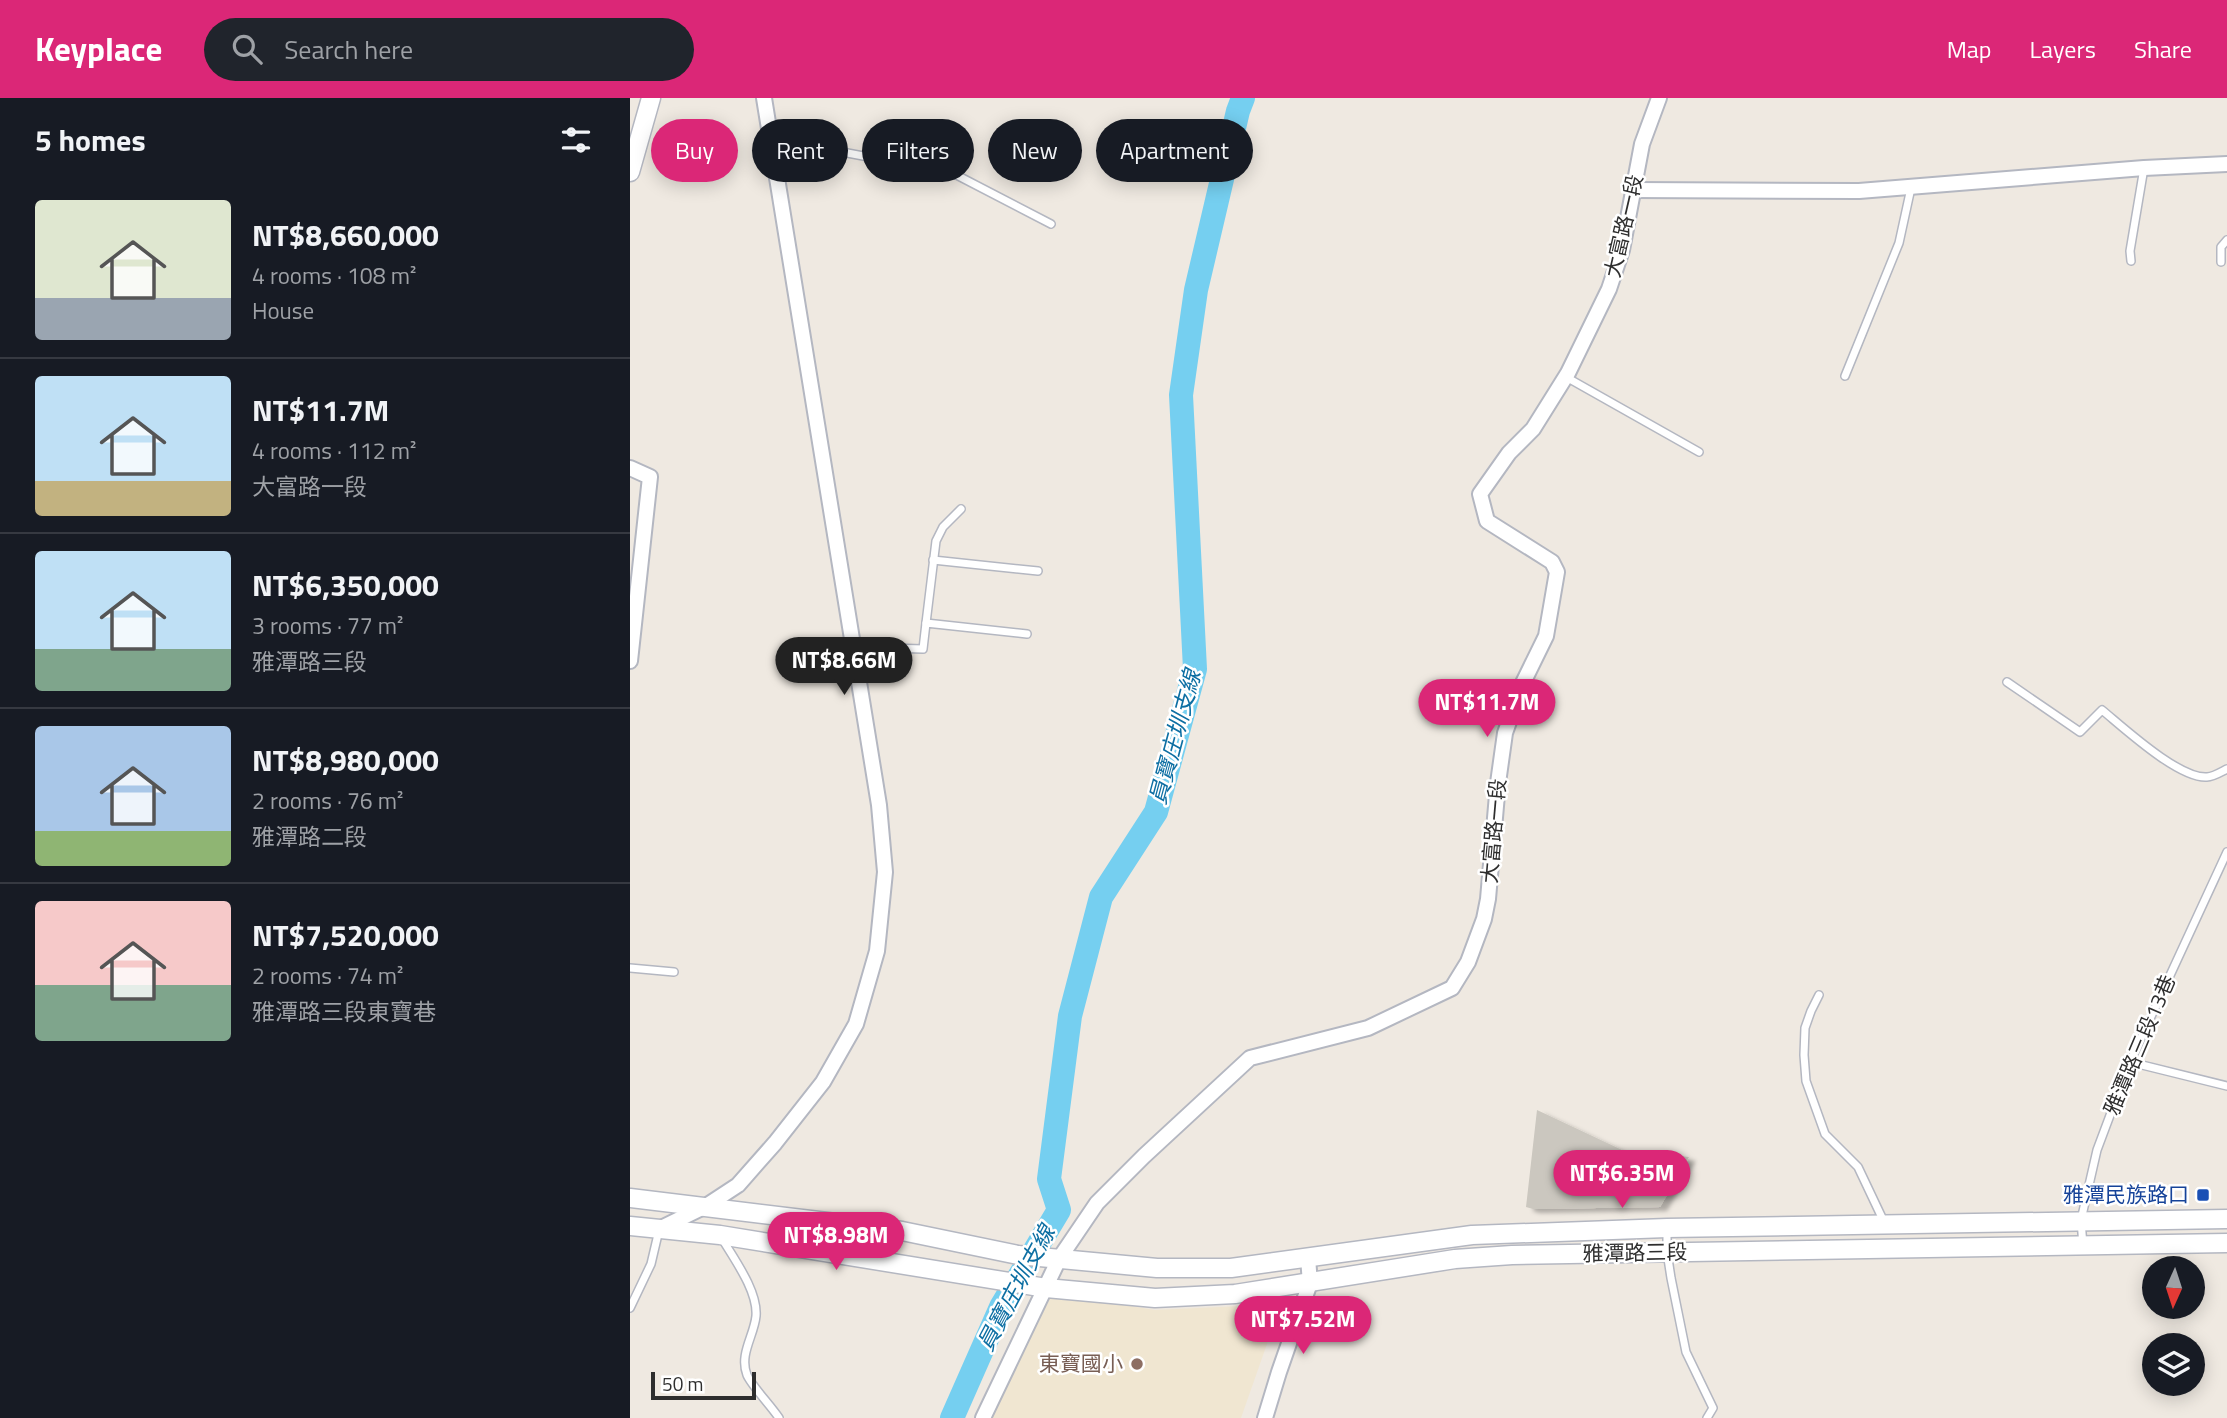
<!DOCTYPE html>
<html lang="en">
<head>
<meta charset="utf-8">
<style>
	:root { --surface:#171b24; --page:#20242c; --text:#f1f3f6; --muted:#9ea1a6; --line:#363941; --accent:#db2777 }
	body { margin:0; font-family:"Titillium Web","Noto Sans TC",sans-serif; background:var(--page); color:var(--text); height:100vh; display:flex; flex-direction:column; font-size:26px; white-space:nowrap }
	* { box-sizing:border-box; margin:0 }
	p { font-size:23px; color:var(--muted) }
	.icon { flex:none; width:38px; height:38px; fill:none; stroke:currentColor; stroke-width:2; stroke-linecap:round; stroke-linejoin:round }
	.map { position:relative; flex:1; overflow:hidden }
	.side { display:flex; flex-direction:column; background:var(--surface); width:630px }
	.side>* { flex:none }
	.hud { position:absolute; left:21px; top:21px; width:665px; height:63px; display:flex; gap:14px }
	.needle { width:46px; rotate:183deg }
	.controls { position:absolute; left:1512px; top:1158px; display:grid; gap:14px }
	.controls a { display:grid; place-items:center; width:63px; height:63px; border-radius:50%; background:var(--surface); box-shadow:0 4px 18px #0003; font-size:35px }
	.scale { position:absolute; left:21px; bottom:18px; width:105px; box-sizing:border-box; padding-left:7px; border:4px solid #2e2e2e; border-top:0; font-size:19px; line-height:24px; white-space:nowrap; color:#2e2e2e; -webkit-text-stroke:5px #fff; paint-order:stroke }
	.price { position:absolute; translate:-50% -60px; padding:0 16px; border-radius:24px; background:var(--accent); color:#fff; font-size:23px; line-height:46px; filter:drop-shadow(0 2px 4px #0008) }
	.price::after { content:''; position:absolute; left:50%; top:42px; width:21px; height:16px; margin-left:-10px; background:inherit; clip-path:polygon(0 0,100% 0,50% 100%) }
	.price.current { background:#222; color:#fff }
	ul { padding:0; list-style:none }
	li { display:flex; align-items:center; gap:21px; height:175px; padding:0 35px }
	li+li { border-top:2px solid var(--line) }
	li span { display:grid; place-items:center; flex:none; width:196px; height:140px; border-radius:7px; color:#555 }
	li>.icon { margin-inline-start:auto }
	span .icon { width:84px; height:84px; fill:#fffc; stroke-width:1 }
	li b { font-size:30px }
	h2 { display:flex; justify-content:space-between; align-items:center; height:84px; padding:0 35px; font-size:30px }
	.pill { padding:0 24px; border-radius:32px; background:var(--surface); box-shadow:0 4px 18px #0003; font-size:24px; line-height:63px }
	.pill.current { background:var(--accent); color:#fff }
	header { display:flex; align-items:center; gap:42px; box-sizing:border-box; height:98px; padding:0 35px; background:var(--accent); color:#fff }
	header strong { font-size:33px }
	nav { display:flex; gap:38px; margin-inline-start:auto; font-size:24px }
	.search { width:490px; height:63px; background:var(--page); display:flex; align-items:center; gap:18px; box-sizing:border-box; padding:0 24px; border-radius:38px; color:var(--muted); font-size:26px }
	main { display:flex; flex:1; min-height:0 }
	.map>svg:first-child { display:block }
	.education { fill:#f0e6d1 }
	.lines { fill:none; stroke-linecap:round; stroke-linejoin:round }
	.river { stroke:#75cff0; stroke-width:24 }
	.building { fill:#cbc7bf; filter:url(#shadow) }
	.service-casing { stroke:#b4b7c1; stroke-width:10 }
	.minor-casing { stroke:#b4b7c1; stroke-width:18 }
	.tertiary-casing { stroke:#b4b7c1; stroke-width:21 }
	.service { stroke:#fff; stroke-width:7 }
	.minor { stroke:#fff; stroke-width:14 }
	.tertiary { stroke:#fff; stroke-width:18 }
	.transit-dot { fill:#1a4fb4; stroke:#fff; stroke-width:2.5 }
	.education-dot { fill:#8d6e63; stroke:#fff; stroke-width:2.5 }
	.labels { text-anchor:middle; stroke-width:5; stroke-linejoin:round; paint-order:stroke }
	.street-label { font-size:21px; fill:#2e2e2e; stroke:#fff }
	.transit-label { font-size:21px; fill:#164399; stroke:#fff; text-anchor:end }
	.education-label { font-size:21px; fill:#785e54; stroke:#fff; text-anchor:end }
	.water-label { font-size:23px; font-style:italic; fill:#0d6fa3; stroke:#fff }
</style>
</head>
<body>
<header>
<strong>Keyplace</strong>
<div class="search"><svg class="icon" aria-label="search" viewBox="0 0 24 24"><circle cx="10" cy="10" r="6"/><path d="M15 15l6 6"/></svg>Search here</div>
<nav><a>Map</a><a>Layers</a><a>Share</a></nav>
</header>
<main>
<section class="side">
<h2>5 homes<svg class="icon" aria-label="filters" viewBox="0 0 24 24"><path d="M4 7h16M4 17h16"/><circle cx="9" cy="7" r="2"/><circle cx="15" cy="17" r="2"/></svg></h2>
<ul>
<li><span style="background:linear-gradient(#dfe7d0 70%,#9aa5b1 0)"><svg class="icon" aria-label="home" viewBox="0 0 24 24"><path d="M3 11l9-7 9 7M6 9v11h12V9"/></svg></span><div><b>NT$8,660,000</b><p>4 rooms · 108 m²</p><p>House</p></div></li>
<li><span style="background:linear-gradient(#bfe0f5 75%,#c2b280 0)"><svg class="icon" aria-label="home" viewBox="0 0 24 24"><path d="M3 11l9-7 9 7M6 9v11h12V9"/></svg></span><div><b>NT$11.7M</b><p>4 rooms · 112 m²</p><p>大富路一段</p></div></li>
<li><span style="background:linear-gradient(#bfe0f5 70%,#7fa58c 0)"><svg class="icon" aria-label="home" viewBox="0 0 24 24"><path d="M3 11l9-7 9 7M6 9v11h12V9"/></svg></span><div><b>NT$6,350,000</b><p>3 rooms · 77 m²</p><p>雅潭路三段</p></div></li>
<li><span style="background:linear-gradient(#a9c7e8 75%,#8fb573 0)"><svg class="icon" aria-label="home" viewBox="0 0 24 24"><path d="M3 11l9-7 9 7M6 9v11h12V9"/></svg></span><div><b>NT$8,980,000</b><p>2 rooms · 76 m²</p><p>雅潭路二段</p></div></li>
<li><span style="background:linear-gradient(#f6c9c9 60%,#7fa58c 0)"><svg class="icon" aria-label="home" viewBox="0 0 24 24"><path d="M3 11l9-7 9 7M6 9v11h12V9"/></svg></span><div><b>NT$7,520,000</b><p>2 rooms · 74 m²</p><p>雅潭路三段東寶巷</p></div></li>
</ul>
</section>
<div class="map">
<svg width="1597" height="1320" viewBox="0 0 1597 1320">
	<defs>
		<filter id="shadow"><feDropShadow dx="7" dy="4" stdDeviation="2" flood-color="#0004"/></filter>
	</defs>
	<rect width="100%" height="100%" fill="#efe9e1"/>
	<path class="education" d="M419 1195 525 1212 651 1206 611 1320H358Z"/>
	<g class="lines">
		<path class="river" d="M322 1320 371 1209 429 1112 419 1081 440 918 471 799 526 714 565 571 551 297 566 192 608 13 613 0"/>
	</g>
	<path class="building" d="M907 1012 992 1052 1059 1059 1030 1109 903 1111 896 1109Z"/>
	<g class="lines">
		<g class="service-casing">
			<g id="service">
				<path d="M141 36 196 51 244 60 293 75 313 70 421 126"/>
				<path d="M1501 163 1500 153 1514 70"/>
				<path d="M1591 164V149L1597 142"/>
				<path d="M1215 278 1269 145 1281 90"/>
				<path d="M936 279 1069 354"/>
				<path d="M303 462 408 473"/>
				<path d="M296 525 306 443 313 429 331 411"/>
				<path d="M224 549 293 551 296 525 397 536"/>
				<path d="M1377 584 1450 634 1472 612C1494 630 1549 681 1577 679 1583 679 1591 674 1597 671"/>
				<path d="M0 870 44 874"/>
				<path d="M1189 897 1181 913 1175 930 1174 957 1176 983 1195 1036 1228 1069 1255 1126"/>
				<path d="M1500 964 1597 988"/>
				<path d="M1037 1131V1154L1041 1180 1056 1254 1083 1310 1077 1320"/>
				<path d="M91 1139C104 1161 128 1193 126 1218 124 1238 109 1256 117 1277 121 1287 142 1309 149 1320"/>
				<path d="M1453 1148 1451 1122 1467 1052 1500 964 1597 754"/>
				<path d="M0 1210 21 1166 29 1132"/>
			</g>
		</g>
		<g class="minor-casing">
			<g id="minor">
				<path d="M1003 92 1229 93 1514 70 1597 66"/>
				<path d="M0 370 20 379 0 563"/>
				<path d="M29 1131 76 1108 108 1087 145 1045 193 984 226 926 247 853 255 774 249 707 134 0"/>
				<path d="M353 1320 429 1161 467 1105 514 1058 620 960 738 930 822 890 838 864 854 821 858 801 868 685 875 635 892 587 916 538 927 474 922 464 857 423 850 396 879 355 903 331 938 275 979 191 992 152 1012 46 1029 0"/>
				<path d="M635 1320 649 1274 680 1185 678 1160"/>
			</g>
		</g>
		<g class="tertiary-casing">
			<g id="tertiary">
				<path d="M0 74 21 0"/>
				<path d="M0 1100 272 1133 388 1157 527 1170H601L842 1137 1037 1130 1597 1121"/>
				<path d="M0 1128 90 1137 416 1190 525 1200 605 1196 825 1161 882 1157 1597 1145"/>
			</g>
		</g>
		<use href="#service" class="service"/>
		<use href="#minor" class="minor"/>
		<use href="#tertiary" class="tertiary"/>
	</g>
	<rect class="transit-dot" x="1566" y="1090" width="14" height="14" rx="3.5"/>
	<circle class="education-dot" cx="507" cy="1266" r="7"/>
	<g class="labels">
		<g class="street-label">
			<text transform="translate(994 128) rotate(-77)" y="7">大富路一段</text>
			<text transform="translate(864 733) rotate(-85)" y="7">大富路一段</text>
			<text transform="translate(1510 947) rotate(-67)" y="7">雅潭路三段13巷</text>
			<text transform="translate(1005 1155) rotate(-1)" y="7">雅潭路三段</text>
		</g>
		<g class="transit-label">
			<text x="1559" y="1104">雅潭民族路口</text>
		</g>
		<g class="education-label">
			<text x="493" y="1273">東寶國小</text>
		</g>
		<g class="water-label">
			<text transform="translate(545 639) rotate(-75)" y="8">員寶庄圳支線</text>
			<text transform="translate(386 1190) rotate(-62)" y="8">員寶庄圳支線</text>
		</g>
	</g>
</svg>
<div class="controls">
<a><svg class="needle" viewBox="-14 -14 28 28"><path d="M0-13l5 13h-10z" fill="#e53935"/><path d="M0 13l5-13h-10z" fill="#9ea1a6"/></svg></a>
<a><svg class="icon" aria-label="layers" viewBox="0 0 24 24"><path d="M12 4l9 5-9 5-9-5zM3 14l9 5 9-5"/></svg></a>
</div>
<div class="scale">50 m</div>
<b class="price current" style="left:214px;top:599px">NT$8.66M</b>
<b class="price" style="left:857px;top:641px">NT$11.7M</b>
<b class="price" style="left:992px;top:1112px">NT$6.35M</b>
<b class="price" style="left:206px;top:1174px">NT$8.98M</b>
<b class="price" style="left:673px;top:1258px">NT$7.52M</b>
<div class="hud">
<a class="pill current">Buy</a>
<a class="pill">Rent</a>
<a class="pill">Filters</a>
<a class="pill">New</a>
<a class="pill">Apartment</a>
</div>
</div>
</main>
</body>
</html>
